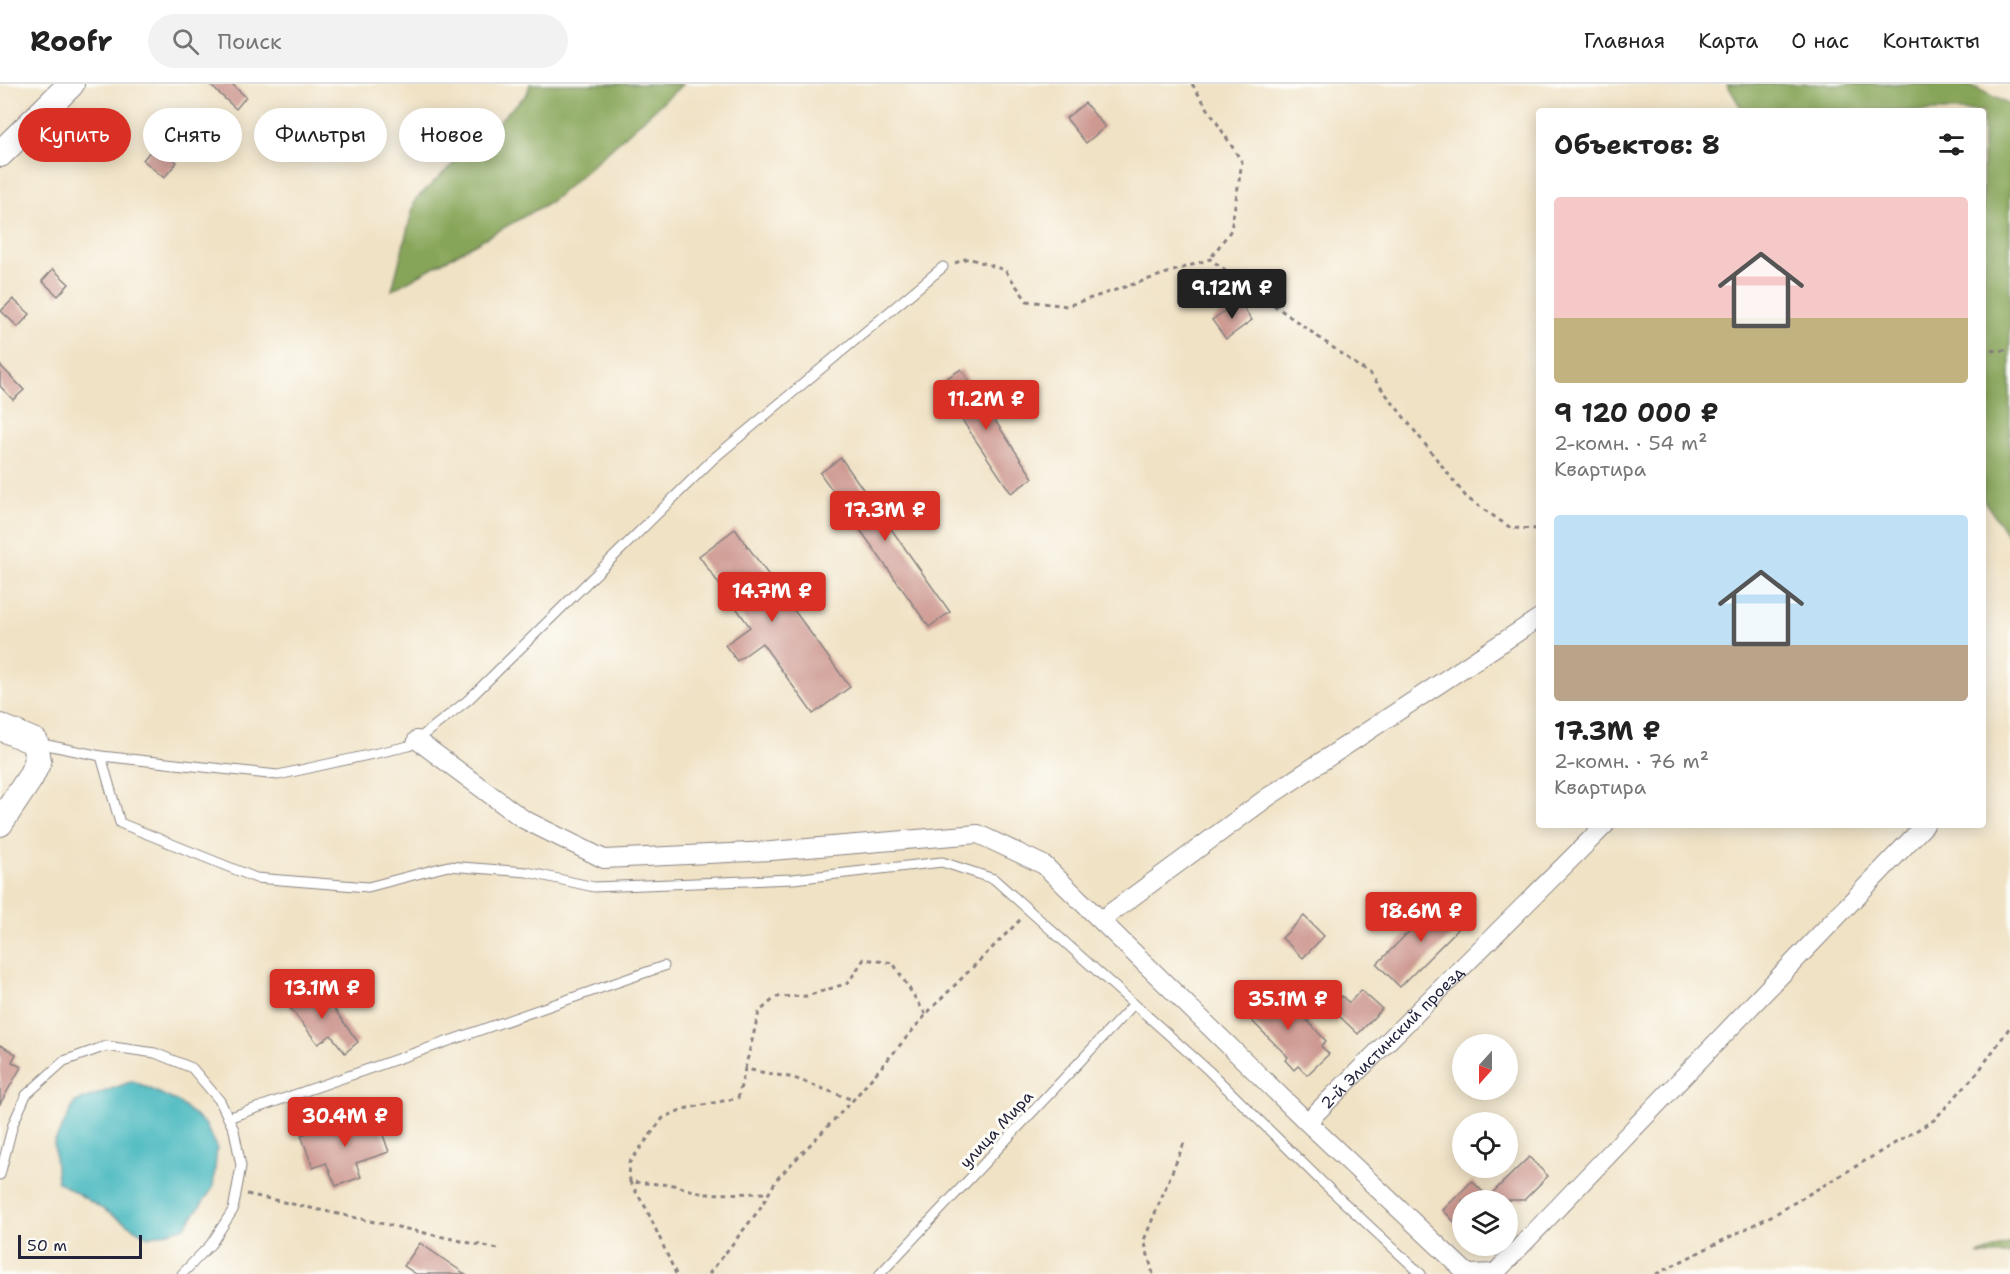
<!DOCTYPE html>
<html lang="ru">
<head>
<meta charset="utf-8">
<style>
	:root { --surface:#fff; --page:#f2f2f2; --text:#222; --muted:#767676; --line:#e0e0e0; --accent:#d93025 }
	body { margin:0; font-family:"Shantell Sans",sans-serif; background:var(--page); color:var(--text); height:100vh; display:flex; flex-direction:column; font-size:22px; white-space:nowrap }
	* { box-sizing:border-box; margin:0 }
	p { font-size:20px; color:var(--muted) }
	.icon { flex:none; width:33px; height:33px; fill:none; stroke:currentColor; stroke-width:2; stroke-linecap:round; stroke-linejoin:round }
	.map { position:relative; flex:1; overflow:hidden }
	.side { position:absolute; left:1536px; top:24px; width:450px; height:720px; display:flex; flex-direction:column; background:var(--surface); border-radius:6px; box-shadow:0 3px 15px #0003 }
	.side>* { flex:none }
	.top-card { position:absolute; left:18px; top:24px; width:570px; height:54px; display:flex; gap:12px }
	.needle { width:39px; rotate:201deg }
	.buttons { position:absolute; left:1452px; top:950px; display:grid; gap:12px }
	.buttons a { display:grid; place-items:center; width:66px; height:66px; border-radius:50%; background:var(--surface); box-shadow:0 3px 15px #0003; font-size:30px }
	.scale { position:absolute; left:18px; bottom:15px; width:124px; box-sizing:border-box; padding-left:6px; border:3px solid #22223b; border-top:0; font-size:16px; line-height:21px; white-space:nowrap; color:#22223b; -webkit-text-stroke:4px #fdfcf7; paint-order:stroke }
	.price { position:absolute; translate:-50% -51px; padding:0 14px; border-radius:6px; background:var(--accent); color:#fff; font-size:20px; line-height:39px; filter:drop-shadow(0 2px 3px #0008) }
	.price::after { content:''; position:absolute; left:50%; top:36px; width:18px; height:14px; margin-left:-9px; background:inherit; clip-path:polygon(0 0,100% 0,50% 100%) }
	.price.on { background:#222; color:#fff }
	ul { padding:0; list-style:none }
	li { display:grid; align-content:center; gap:12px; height:318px; padding:0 18px }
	li span { display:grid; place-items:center; height:186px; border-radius:6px; color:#555 }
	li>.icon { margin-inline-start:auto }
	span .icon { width:108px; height:108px; fill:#fffc; stroke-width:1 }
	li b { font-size:26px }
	h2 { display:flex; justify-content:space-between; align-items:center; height:72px; padding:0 18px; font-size:26px }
	.tag { padding:0 21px; border-radius:27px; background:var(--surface); box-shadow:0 3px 15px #0003; font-size:21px; line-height:54px }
	.tag.on { background:var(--accent); color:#fff }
	header { display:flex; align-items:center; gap:36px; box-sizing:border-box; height:84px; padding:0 30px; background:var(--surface); border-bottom:2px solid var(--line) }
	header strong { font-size:28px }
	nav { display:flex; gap:33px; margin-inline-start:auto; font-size:21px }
	.search { width:420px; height:54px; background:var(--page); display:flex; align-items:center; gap:15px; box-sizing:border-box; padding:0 21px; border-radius:33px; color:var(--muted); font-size:22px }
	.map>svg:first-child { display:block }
	.forest { fill:#87a558; stroke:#54644a; stroke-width:1.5 }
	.water { fill:#4ab9c0; stroke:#366e7e; stroke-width:1.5 }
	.building { fill:#cd9991 }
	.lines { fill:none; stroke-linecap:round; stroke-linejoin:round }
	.lane-casing { stroke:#898280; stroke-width:11 }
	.street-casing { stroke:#898280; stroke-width:20 }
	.secondary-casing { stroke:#898280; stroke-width:28 }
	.path { stroke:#898280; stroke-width:3; stroke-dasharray:4.5 4.5; stroke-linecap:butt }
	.lane { stroke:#fff; stroke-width:9 }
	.street { stroke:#fff; stroke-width:18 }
	.secondary { stroke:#fff; stroke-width:26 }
	.labels { text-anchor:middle; stroke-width:6; stroke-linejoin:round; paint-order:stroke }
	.street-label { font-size:16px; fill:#22223b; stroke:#fdfcf7 }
</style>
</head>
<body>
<header>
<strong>Roofr</strong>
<div class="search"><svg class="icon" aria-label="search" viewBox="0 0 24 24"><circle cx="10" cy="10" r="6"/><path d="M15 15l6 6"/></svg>Поиск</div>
<nav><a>Главная</a><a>Карта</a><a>О нас</a><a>Контакты</a></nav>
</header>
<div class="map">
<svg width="2010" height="1190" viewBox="0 0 2010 1190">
	<rect width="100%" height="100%" fill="#fdfcf7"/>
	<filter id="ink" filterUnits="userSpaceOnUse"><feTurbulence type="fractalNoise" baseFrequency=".0167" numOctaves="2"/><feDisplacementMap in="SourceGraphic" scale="12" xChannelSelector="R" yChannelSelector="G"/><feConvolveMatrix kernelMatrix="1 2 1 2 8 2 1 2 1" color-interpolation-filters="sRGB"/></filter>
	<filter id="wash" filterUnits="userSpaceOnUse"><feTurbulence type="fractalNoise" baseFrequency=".008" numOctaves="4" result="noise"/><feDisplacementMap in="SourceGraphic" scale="24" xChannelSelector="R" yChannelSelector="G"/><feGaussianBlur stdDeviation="1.35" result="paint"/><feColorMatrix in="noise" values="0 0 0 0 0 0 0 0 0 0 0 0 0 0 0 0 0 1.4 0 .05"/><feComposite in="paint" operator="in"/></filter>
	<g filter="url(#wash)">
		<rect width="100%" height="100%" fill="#f0e2c5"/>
		<g class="forest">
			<path d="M530 0H683L552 117 392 206 415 116 527 10Z"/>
			<path d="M1727 0H1968L2010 21V455L1983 415V27H1743Z"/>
			<path d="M2010 1159V1171H1978Z"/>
		</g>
		<path class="water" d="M133 997 178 1018 205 1040 217 1065 213 1104 184 1144 148 1153 57 1097 54 1059 75 1018Z"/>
		<g id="blocks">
			<g class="building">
				<path d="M209 0H232L246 13 236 25Z"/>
				<path d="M1085 19 1105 43 1086 59 1066 34Z"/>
				<path d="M186 30 211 50 200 62 176 42Z"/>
				<path d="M156 60 177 78 164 94 143 76Z"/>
				<path d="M53 185 69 200 58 212 42 197Z"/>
				<path d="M13 215 30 230 18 243 1 227Z"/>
				<path d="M1239 217 1252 236 1226 255 1212 236Z"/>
				<path d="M0 281 24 306 13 316 0 302Z"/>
				<path d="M961 285 1033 394 1011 409 938 300Z"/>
				<path d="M841 374 950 528 929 543 820 389Z"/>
				<path d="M735 445 850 603 813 630 762 559 737 577 725 561 750 543 699 472Z"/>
				<path d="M1441 815 1465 838 1400 903 1377 880Z"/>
				<path d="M1304 832 1324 852 1303 874 1282 854Z"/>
				<path d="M311 903 328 925 332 922 358 958 345 969 331 951 318 960 288 921Z"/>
				<path d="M1266 906 1277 917 1284 911 1326 957 1321 962 1329 970 1307 991 1298 982 1294 986 1285 976 1288 973 1243 928Z"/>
				<path d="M1361 906 1382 925 1358 950 1331 924 1342 912 1349 919Z"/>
				<path d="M0 961 16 970 12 978 21 983 0 1020Z"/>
				<path d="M368 1034 370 1039 378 1037 389 1068 356 1079 361 1093 336 1102 326 1079 313 1084 301 1051 333 1040 334 1045Z"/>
				<path d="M1529 1073 1548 1092 1524 1116H1462V1146L1443 1126 1472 1097 1488 1113Z"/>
				<path d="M420 1159 465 1190H416L404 1182Z"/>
			</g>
		</g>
	</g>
	<g filter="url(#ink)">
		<use href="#blocks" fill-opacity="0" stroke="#898280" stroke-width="1.5"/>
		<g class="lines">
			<g class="lane-casing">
				<g id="lane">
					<path d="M37 659 101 672 278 691 409 662 468 616 713 375 943 183"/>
					<path d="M101 672 120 739 256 794 368 803 448 782 527 788 594 803 793 795 942 778 994 795 1208 986 1322 1098 1421 1190"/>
					<path d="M228 1034 664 882"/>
					<path d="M0 1091 13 1040 26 1011 64 977 106 962 155 969 192 984 220 1017 234 1046 241 1082 233 1126 211 1160 182 1190"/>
					<path d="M880 1190 1134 920"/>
				</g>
			</g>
			<g class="street-casing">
				<g id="street">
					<path d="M417 656 523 735 604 775 771 767 978 750 1044 781 1307 1038 1468 1190 1495 1189 1925 741"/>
					<path d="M1101 836 1268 713 1539 534"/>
					<path id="s1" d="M1307 1038 1605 741"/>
				</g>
			</g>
			<g class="secondary-casing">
				<g id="secondary">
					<path d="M0 70 71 0"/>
					<path d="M0 643 35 658 38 677 30 694 0 739"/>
				</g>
			</g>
			<g class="path">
				<path d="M1192 0 1242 78 1231 146 1210 175"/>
				<path d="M955 179 968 174 1005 186 1027 217 1067 222 1210 175 1371 291 1467 414 1511 444 1539 445"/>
				<path d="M1983 267 2010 266"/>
				<path d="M745 985 759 928 776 913 807 912 848 899 864 875 893 879 926 931"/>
				<path d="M630 1098 629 1079 663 1034 683 1025 738 1014 745 985 794 994 853 1016"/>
				<path d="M247 1110 498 1165"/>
				<path d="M676 1190 646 1124 630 1098 673 1101 704 1110 769 1109"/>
				<path d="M709 1190 759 1126 777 1095 853 1016 930 926 1022 834"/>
				<path d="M1153 1190 1144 1156 1184 1059"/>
				<path d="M1656 1190 1777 1129 1934 1036 1978 988 2010 943"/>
			</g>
			<use href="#lane" class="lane"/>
			<use href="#street" class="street"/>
			<use href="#secondary" class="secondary"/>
		</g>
	</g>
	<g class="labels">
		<g class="street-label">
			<text dy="6" stroke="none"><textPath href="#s1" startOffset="120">2-й Элистинский проезд</textPath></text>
			<text transform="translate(996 1045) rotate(-47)" y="6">улица Мира</text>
		</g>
	</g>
</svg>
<div class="buttons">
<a><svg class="needle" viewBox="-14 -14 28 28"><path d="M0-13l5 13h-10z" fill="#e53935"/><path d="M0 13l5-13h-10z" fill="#767676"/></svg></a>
<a><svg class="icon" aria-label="locate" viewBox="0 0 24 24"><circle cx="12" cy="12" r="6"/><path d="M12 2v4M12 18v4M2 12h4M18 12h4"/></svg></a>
<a><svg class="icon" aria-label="layers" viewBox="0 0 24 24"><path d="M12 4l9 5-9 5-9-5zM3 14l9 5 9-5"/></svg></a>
</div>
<div class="scale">50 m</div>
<b class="price on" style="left:1232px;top:236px">9.12M ₽</b>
<b class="price" style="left:986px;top:347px">11.2M ₽</b>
<b class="price" style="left:885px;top:458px">17.3M ₽</b>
<b class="price" style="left:772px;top:539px">14.7M ₽</b>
<b class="price" style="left:1421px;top:859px">18.6M ₽</b>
<b class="price" style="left:322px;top:936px">13.1M ₽</b>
<b class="price" style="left:1288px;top:947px">35.1M ₽</b>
<b class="price" style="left:345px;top:1064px">30.4M ₽</b>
<div class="top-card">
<a class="tag on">Купить</a>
<a class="tag">Снять</a>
<a class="tag">Фильтры</a>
<a class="tag">Новое</a>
</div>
<section class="side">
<h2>Объектов: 8<svg class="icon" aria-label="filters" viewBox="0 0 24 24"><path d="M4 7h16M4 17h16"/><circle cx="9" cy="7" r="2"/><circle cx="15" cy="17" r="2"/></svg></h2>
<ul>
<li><span style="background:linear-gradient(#f6c9c9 65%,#c2b280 0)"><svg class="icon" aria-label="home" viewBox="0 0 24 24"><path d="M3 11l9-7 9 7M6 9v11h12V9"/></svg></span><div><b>9 120 000 ₽</b><p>2-комн. · 54 m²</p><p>Квартира</p></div></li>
<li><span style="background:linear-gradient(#bfe0f5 70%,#b9a48a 0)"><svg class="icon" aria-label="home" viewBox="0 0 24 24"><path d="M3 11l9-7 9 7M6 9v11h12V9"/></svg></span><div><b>17.3M ₽</b><p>2-комн. · 76 m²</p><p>Квартира</p></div></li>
</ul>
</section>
</div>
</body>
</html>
